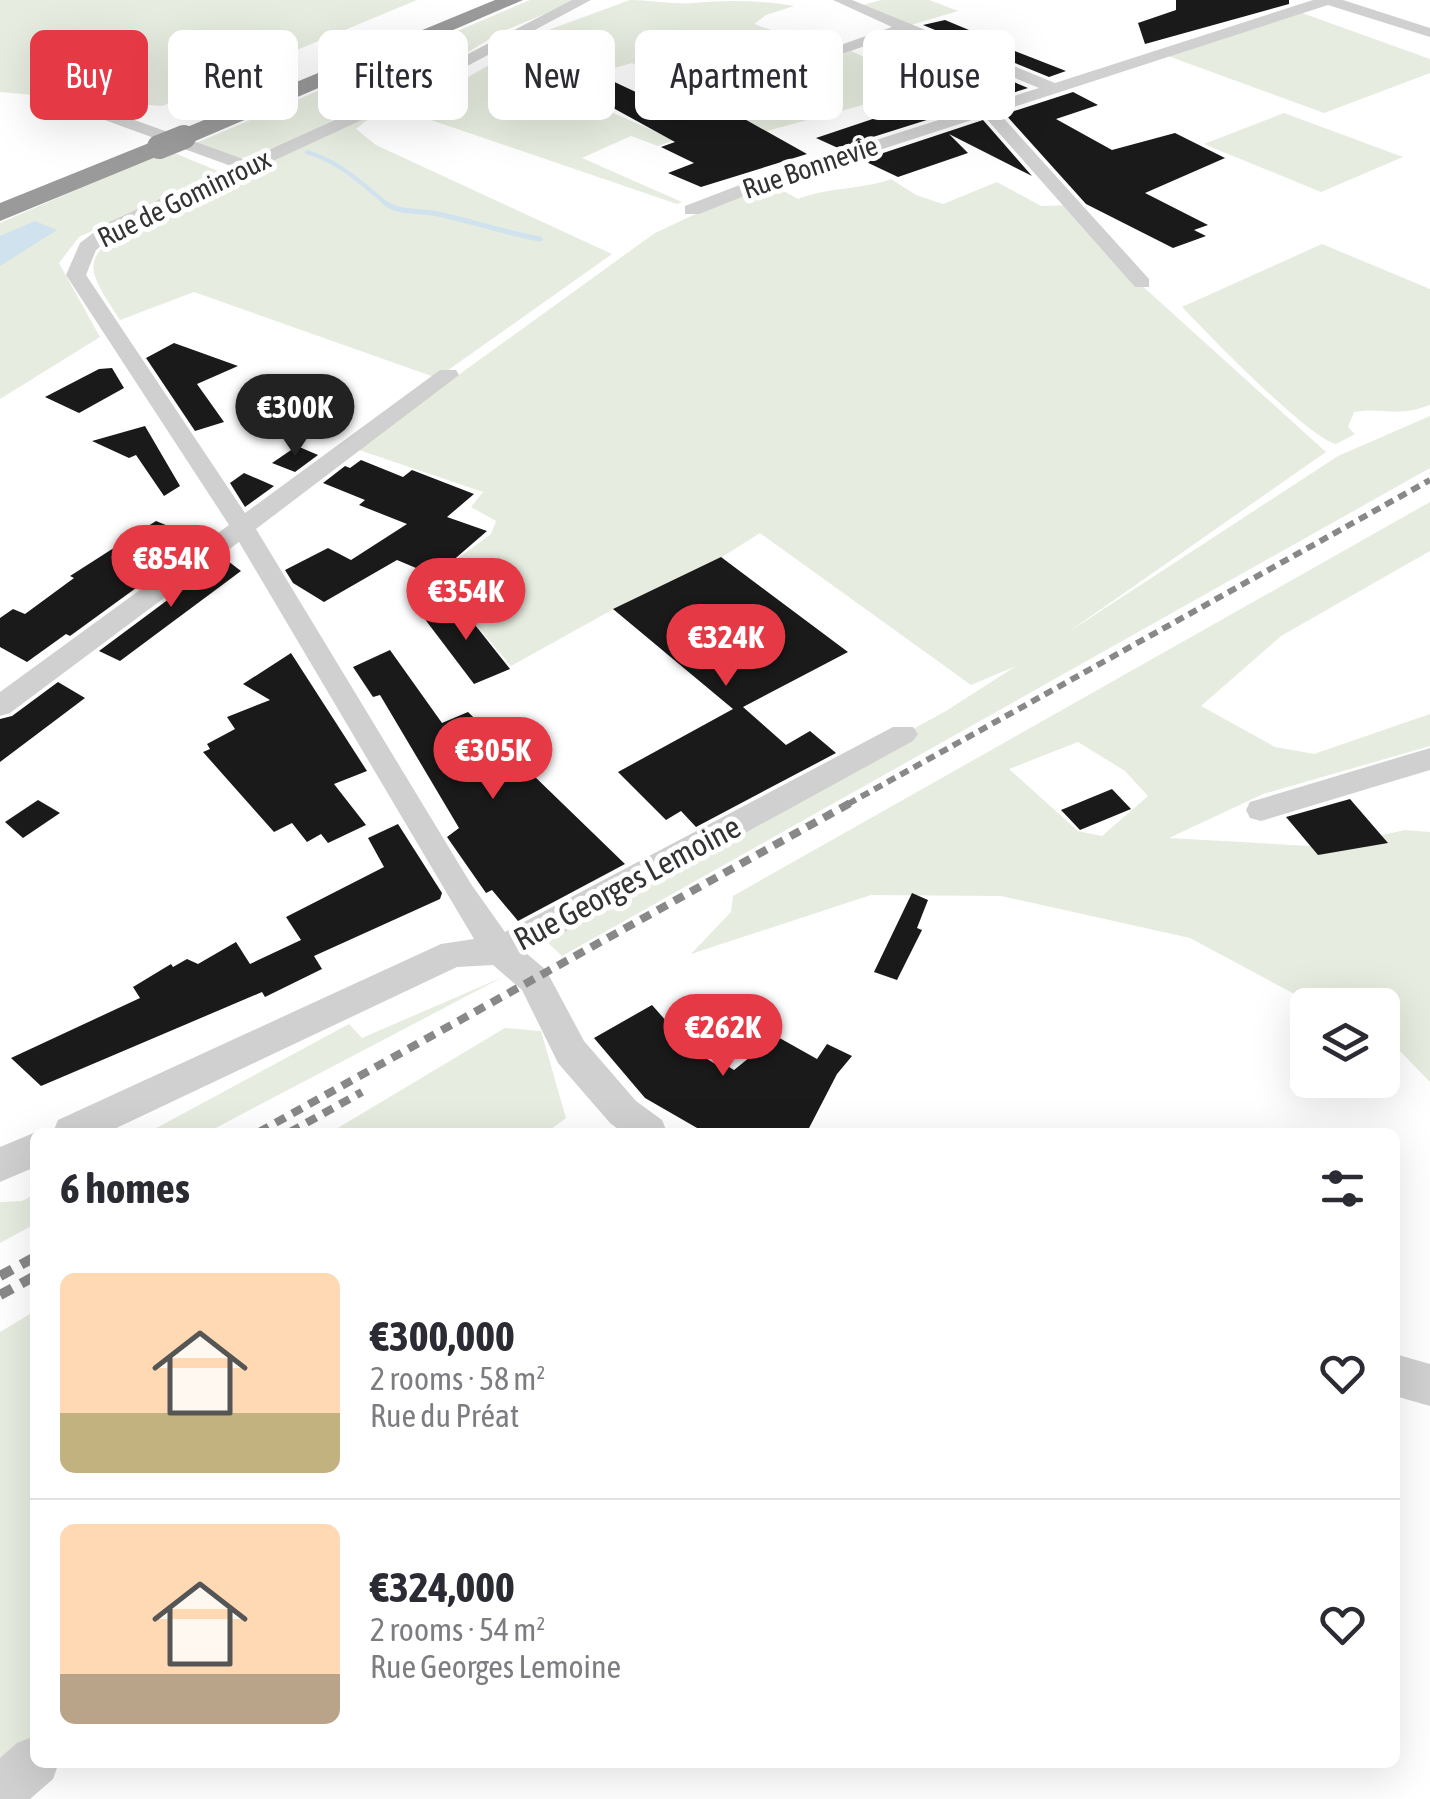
<!DOCTYPE html>
<html lang="en">
<head>
<meta charset="utf-8">
<style>
	:root { --surface:#fff; --page:#f7f7f7; --text:#2b2b33; --muted:#7c7c81; --line:#e1e1e2; --accent:#e63946 }
	body { margin:0; font-family:"Asap Condensed",sans-serif; background:var(--page); color:var(--text); height:100vh; display:flex; flex-direction:column; font-size:38px; white-space:nowrap }
	* { box-sizing:border-box; margin:0 }
	p { font-size:32px; color:var(--muted) }
	.icon { flex:none; width:55px; height:55px; fill:none; stroke:currentColor; stroke-width:2; stroke-linecap:round; stroke-linejoin:round }
	.map { position:relative; flex:1; overflow:hidden }
	.details { position:absolute; left:30px; top:1128px; width:1370px; height:640px; display:flex; flex-direction:column; background:var(--surface); border-radius:15px; box-shadow:0 10px 40px #0002 }
	.details>* { flex:none }
	.banner { position:absolute; left:30px; top:30px; width:1370px; height:90px; display:flex; gap:20px }
	.buttons { position:absolute; left:1290px; top:988px; display:grid; gap:20px }
	.buttons a { display:grid; place-items:center; width:110px; height:110px; border-radius:15px; background:var(--surface); box-shadow:0 10px 40px #0002; font-size:50px }
	.price { position:absolute; translate:-50% -85px; padding:0 22px; border-radius:35px; background:var(--accent); color:#fff; font-size:32px; line-height:65px; filter:drop-shadow(0 2px 5px #0008) }
	.price::after { content:''; position:absolute; left:50%; top:60px; width:30px; height:22px; margin-left:-15px; background:inherit; clip-path:polygon(0 0,100% 0,50% 100%) }
	.price.active { background:#222; color:#fff }
	ul { padding:0; list-style:none }
	li { display:flex; align-items:center; gap:30px; height:250px; padding:0 30px }
	li+li { border-top:2px solid var(--line) }
	li span { display:grid; place-items:center; flex:none; width:280px; height:200px; border-radius:15px; color:#555 }
	li>.icon { margin-inline-start:auto }
	span .icon { width:120px; height:120px; fill:#fffc; stroke-width:1 }
	li b { font-size:42px }
	h2 { display:flex; justify-content:space-between; align-items:center; height:120px; padding:0 30px; font-size:42px }
	.pill { padding:0 35px; border-radius:15px; background:var(--surface); box-shadow:0 10px 40px #0002; font-size:35px; line-height:90px }
	.pill.active { background:var(--accent); color:#fff }
	.map>svg:first-child { display:block }
	.green { fill:#e6ecdf; fill-rule:evenodd }
	.water { fill:#cfe2ee }
	.lines { fill:none; stroke-linecap:round; stroke-linejoin:round }
	.stream-far1 { stroke:#cfe2ee; stroke-width:4 }
	.stream { stroke:#cfe2ee; stroke-width:5 }
	.building { fill:#1a1a1a }
	.minor { fill:#d0d0d0; fill-rule:evenodd }
	.highway { fill:#9a9a9a; fill-rule:evenodd }
	.rail-far2 { stroke:#888; stroke-width:6; stroke-dasharray:9 6; stroke-linecap:butt }
	.rail-far1 { stroke:#888; stroke-width:8; stroke-dasharray:11 8; stroke-linecap:butt }
	.rail { stroke:#888; stroke-width:10; stroke-dasharray:14 10; stroke-linecap:butt }
	.highway-bridge { stroke:#9a9a9a; stroke-width:24 }
	.labels { text-anchor:middle; stroke-width:10; stroke-linejoin:round; paint-order:stroke }
	.far-street-label { font-size:28px; fill:#333; stroke:#fff }
	.street-label { font-size:32px; fill:#333; stroke:#fff }
</style>
</head>
<body>
<div class="map">
<svg width="1430" height="1799" viewBox="0 0 1430 1799">
	<rect width="100%" height="100%" fill="#fff"/>
	<g class="green">
		<path d="M0 0H417L162 106 0 92Z"/>
		<path d="M530 0H579L503 31 426 77 278 146 233 161 194 144Z"/>
		<path d="M630 0C647 0 679 5 693 3 725 0 762 0 794 6L766 15 754 24 828 49 817 54 828 59 851 51 929 87 767 131 632 63 551 86 675 140 658 146 631 136 582 158 682 202 677 204 422 117 420 105 551 29Z"/>
		<path d="M881 0H929L958 11 911 25 863 5Z"/>
		<path d="M1302 13 1430 59V73L1324 113 1168 56Z"/>
		<path d="M376 113 356 129 376 145 612 254 437 378 194 292 120 320C84 265 80 259 137 220Z"/>
		<path d="M1284 113 1403 157 1321 192 1204 144Z"/>
		<path d="M167 150 218 171 79 237 59 263 100 337 0 399V223Z"/>
		<path d="M891 179 916 195 943 204 997 182 1041 206 1072 205 1117 263 1326 452 1064 635 1338 456 1430 416V468L562 956 544 939 681 855 946 711 1016 666 971 685 760 533 722 557 610 611 511 666 455 600 419 587 491 534 496 521 471 507 483 492 356 449 655 233 706 209 773 185 798 199C828 187 861 190 891 179Z"/>
		<path d="M1322 244 1430 289V405C1395 418 1387 407 1354 412L1348 427 1355 434 1336 444C1307 437 1207 333 1182 307Z"/>
		<path d="M1430 502V551L1281 636 1201 706 1275 747 1314 754 1430 714V746L1263 794 1169 838 1327 847 1405 830 1430 832V1082L1397 1048 1383 1041 1382 1005H1315L1190 938 1001 896 871 895 691 954 731 912 733 896ZM1078 742 1125 771 1148 796 1102 836 1078 831 1009 769Z"/>
		<path d="M503 977 208 1132H149L349 1024 362 1038Z"/>
		<path d="M505 1028 541 1031 566 1118 547 1132H331Z"/>
		<path d="M35 1194V1224L0 1243V1202L22 1201Z"/>
		<path d="M35 1311V1740L0 1769V1332Z"/>
	</g>
	<path class="water" d="M35 221 57 230 0 266V236Z"/>
	<g class="lines">
		<path class="stream-far1" d="M307 152C339 161 362 184 387 204"/>
		<path class="stream" d="M384 202C398 214 420 210 438 214 472 221 505 233 540 239"/>
	</g>
	<g class="building">
		<path d="M1176 0H1289V4L1145 44 1138 23 1176 10Z"/>
		<path d="M945 20 981 35 976 36 1066 71 1049 77 923 25Z"/>
		<path d="M905 36 1028 88 838 148 816 138 971 86 883 44Z"/>
		<path d="M606 78 691 118 725 108 807 154 701 187 668 173 694 163 661 147 675 142 575 87Z"/>
		<path d="M1073 92 1098 105 1056 119 1112 150 1175 133 1225 158 1145 193 1208 225 1194 230 1206 236 1173 248 1086 204 1005 114Z"/>
		<path d="M983 120 1032 176 949 134 968 153 898 177 862 160Z"/>
		<path d="M174 343 238 366 197 384 224 422 195 431 146 358Z"/>
		<path d="M112 368 124 388 79 413 45 397 99 369Z"/>
		<path d="M145 426 180 486 164 496 136 455 129 458 92 441Z"/>
		<path d="M297 446 318 455 295 472 272 463Z"/>
		<path d="M361 460 403 477 412 470 474 494 447 517 487 531 435 576 397 560 324 602 293 583 285 570 328 548 351 560 407 524 359 505 365 500 323 483 345 466 350 468Z"/>
		<path d="M244 473 274 486 245 507 230 483Z"/>
		<path d="M156 521 202 540 70 636 66 634 27 662 0 647V618L13 609 25 614 74 578 70 576Z"/>
		<path d="M721 557 848 652 743 707 786 745 810 731 836 753 696 827 681 811 666 820 618 772 733 709 613 609Z"/>
		<path d="M224 558 241 571 120 661 99 651Z"/>
		<path d="M454 602 468 616 510 669 474 684 421 614Z"/>
		<path d="M390 650 442 723 468 712 625 864 518 921 492 890 486 893 447 837 459 828 380 695 373 697 353 667Z"/>
		<path d="M291 653 367 771 334 784 366 825 328 843 321 834 307 842 292 823 274 832 203 752 210 749 207 744 235 729 227 717 270 700 243 684Z"/>
		<path d="M58 682 85 698 0 762V719L12 716Z"/>
		<path d="M1112 789 1131 809 1080 830 1061 810Z"/>
		<path d="M1350 799 1388 843 1318 855 1286 817Z"/>
		<path d="M38 800 60 813 23 838 5 822Z"/>
		<path d="M398 824 442 893 440 899 314 956 322 969 265 997 262 992 41 1086 11 1058 140 998 133 987 171 964 173 967 187 959 198 964 236 942 250 964 301 940 286 917 384 867 368 838Z"/>
		<path d="M912 893 928 900 917 928 922 930 897 980 874 972Z"/>
		<path d="M652 1005 676 1032 686 1033V1046L717 1065 721 1062 734 1070 776 1036 817 1059 827 1044 852 1056 837 1074 807 1132H704L645 1098 594 1038Z"/>
	</g>
	<g class="lines">
		<g class="minor">
			<path d="M572 0H591L392 106 119 232 96 250 86 275 245 513 440 370H456L459 375 256 529 471 884 505 932 893 727H913L918 734 913 741 526 953 546 970 584 1041 636 1101 662 1120 667 1132H622L610 1123 558 1063 522 990 493 965 457 967 108 1132H53L58 1120 441 944 474 939 239 542 10 713 0 716V692L229 525 66 275 80 243 105 224 231 166 58 103 59 84 73 63H85L87 66 75 84 73 98 246 160 381 99Z"/>
			<path d="M833 0H852L1055 83 1313 0H1343L1430 28V37L1328 5 998 112 1149 279V287H1135L984 116 775 184 699 214H685V206L763 176 1039 88 905 32 836 56H826V50L892 27Z"/>
			<path d="M1430 748V770L1261 821 1250 818 1246 810 1250 802Z"/>
			<path d="M36 1132 35 1167 0 1182V1147Z"/>
			<path d="M1395 1354 1430 1364V1406L1395 1396Z"/>
			<path d="M35 1736V1762H59L53 1779 30 1799H0V1758L17 1743Z"/>
		</g>
		<g class="highway">
			<path d="M495 0H523L193 142 184 144 172 137 175 132Z"/>
			<path d="M159 139 172 147 168 152 0 221V203Z"/>
		</g>
		<path class="rail-far2" d="M848 804 1430 480"/>
		<g class="rail-far1">
			<path d="M259 1132 852 802"/>
			<path d="M290 1132 362 1092"/>
		</g>
		<g class="rail">
			<path d="M0 1276 35 1257"/>
			<path d="M0 1295 35 1276"/>
		</g>
		<path class="highway-bridge" d="M159 147 184 137"/>
	</g>
	<g class="labels">
		<g class="far-street-label">
			<text transform="translate(810 167) rotate(-19)" y="10">Rue Bonnevie</text>
			<text transform="translate(184 198) rotate(-26)" y="10">Rue de Gominroux</text>
		</g>
		<g class="street-label">
			<text transform="translate(627 883) rotate(-28)" y="11">Rue Georges Lemoine</text>
		</g>
	</g>
</svg>
<div class="buttons">
<a><svg class="icon" aria-label="layers" viewBox="0 0 24 24"><path d="M12 4l9 5-9 5-9-5zM3 14l9 5 9-5"/></svg></a>
</div>
<b class="price active" style="left:295px;top:459px">€300K</b>
<b class="price" style="left:171px;top:610px">€854K</b>
<b class="price" style="left:466px;top:643px">€354K</b>
<b class="price" style="left:726px;top:689px">€324K</b>
<b class="price" style="left:493px;top:802px">€305K</b>
<b class="price" style="left:723px;top:1079px">€262K</b>
<div class="banner">
<a class="pill active">Buy</a>
<a class="pill">Rent</a>
<a class="pill">Filters</a>
<a class="pill">New</a>
<a class="pill">Apartment</a>
<a class="pill">House</a>
</div>
<section class="details">
<h2>6 homes<svg class="icon" aria-label="filters" viewBox="0 0 24 24"><path d="M4 7h16M4 17h16"/><circle cx="9" cy="7" r="2"/><circle cx="15" cy="17" r="2"/></svg></h2>
<ul>
<li><span style="background:linear-gradient(#ffd9b3 70%,#c2b280 0)"><svg class="icon" aria-label="home" viewBox="0 0 24 24"><path d="M3 11l9-7 9 7M6 9v11h12V9"/></svg></span><div><b>€300,000</b><p>2 rooms · 58 m²</p><p>Rue du Préat</p></div><svg class="icon" aria-label="heart" viewBox="0 0 24 24"><path d="M12 20l-8-8c-3-5 5-10 8-4 3-6 11-1 8 4z"/></svg></li>
<li><span style="background:linear-gradient(#ffd9b3 75%,#b9a48a 0)"><svg class="icon" aria-label="home" viewBox="0 0 24 24"><path d="M3 11l9-7 9 7M6 9v11h12V9"/></svg></span><div><b>€324,000</b><p>2 rooms · 54 m²</p><p>Rue Georges Lemoine</p></div><svg class="icon" aria-label="heart" viewBox="0 0 24 24"><path d="M12 20l-8-8c-3-5 5-10 8-4 3-6 11-1 8 4z"/></svg></li>
</ul>
</section>
</div>
</body>
</html>
